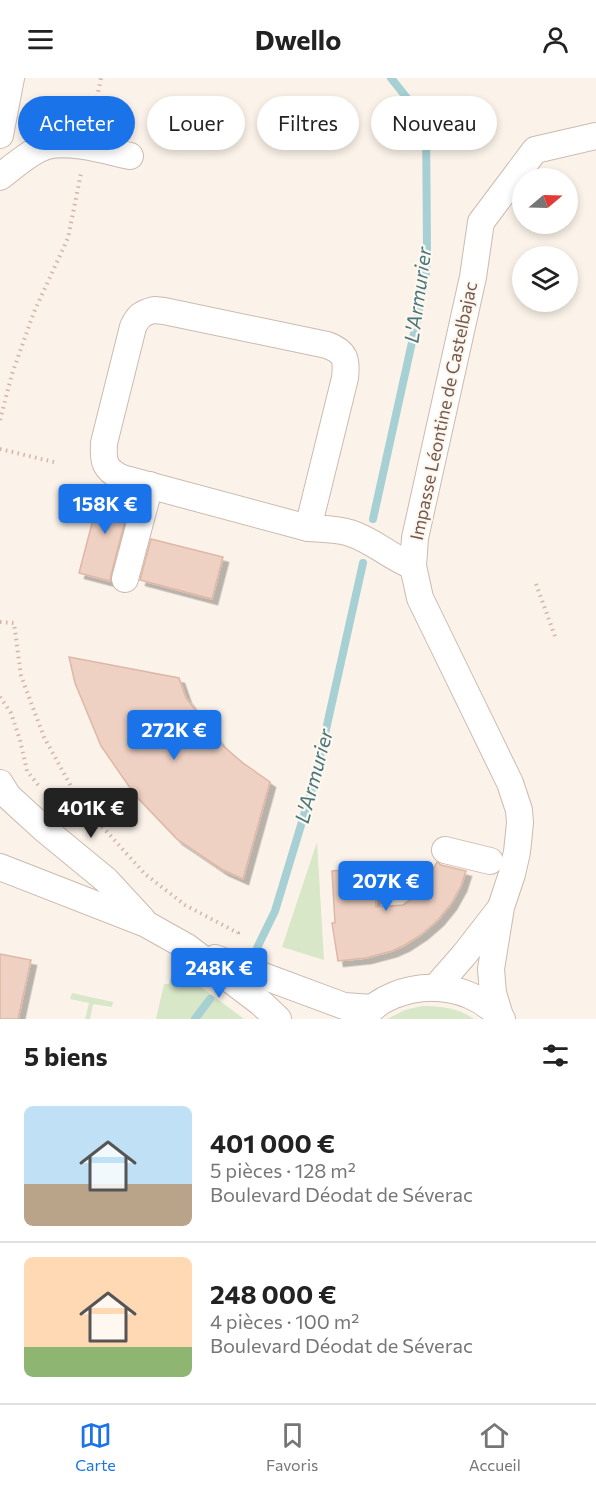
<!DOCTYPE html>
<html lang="fr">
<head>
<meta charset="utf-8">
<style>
	:root { --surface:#fff; --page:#f2f2f2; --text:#222; --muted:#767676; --line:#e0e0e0; --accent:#1a73e8 }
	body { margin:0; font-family:Commissioner,sans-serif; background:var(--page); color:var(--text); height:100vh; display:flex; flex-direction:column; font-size:22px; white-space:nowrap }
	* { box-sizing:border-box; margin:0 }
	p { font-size:20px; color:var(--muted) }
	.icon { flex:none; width:33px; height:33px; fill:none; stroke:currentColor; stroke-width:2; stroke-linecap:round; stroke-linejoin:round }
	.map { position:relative; height:941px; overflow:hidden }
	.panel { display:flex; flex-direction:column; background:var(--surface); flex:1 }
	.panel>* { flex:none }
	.hud { position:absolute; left:18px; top:18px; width:561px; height:54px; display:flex; gap:12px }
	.needle { width:39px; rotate:71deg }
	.buttons { position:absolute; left:512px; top:90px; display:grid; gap:12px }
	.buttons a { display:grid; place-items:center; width:66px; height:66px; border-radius:50%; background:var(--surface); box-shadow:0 3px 9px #0003; font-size:30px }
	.price { position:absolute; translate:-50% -51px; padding:0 14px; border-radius:6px; background:var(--accent); color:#fff; font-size:20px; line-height:39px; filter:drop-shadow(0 2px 3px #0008) }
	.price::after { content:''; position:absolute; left:50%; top:36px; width:18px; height:14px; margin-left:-9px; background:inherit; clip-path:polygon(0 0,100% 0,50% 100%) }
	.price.on { background:#222; color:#fff }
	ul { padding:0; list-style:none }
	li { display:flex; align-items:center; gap:18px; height:150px; padding:0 24px }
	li+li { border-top:2px solid var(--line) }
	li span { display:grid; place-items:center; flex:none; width:168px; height:120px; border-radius:9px; color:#555 }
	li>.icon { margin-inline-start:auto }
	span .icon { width:72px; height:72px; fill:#fffc; stroke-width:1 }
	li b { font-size:26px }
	h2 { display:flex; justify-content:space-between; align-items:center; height:72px; padding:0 24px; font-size:26px }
	.pill { padding:0 21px; border-radius:27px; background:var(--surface); box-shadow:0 3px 9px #0003; font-size:21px; line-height:54px }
	.pill.on { background:var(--accent); color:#fff }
	header { display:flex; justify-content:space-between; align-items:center; height:78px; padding:0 24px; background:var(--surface); font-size:27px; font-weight:700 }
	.menu { display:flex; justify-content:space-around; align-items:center; height:84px; border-top:2px solid var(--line); background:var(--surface); font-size:16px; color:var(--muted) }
	.menu a { display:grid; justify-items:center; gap:3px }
	.menu .on { color:var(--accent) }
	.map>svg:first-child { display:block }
	.green { fill:#d7e7c8 }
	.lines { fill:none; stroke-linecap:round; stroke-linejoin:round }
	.stream { stroke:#a6d0d4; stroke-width:8 }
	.building { fill:#eed1c3; stroke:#dfb7a5; stroke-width:1.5; filter:url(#shadow) }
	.minor-casing { stroke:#ccbab0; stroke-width:28 }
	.path { stroke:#d3b4a6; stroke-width:4; stroke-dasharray:1.5 4.5; stroke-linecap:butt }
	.minor { stroke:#fff; stroke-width:26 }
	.labels { text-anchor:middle; stroke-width:4.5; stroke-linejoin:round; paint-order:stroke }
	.street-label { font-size:18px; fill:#73594f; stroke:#fdf7ef }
	.water-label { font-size:20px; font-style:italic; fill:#47777d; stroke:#fdf7ef }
</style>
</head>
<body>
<header><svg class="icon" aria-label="menu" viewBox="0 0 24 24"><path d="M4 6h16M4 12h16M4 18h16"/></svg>Dwello<svg class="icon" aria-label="person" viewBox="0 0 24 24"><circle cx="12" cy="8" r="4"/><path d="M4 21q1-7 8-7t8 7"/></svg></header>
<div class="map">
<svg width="596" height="941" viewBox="0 0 596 941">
	<defs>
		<filter id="shadow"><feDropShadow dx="5.5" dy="5.5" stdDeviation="0" flood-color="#0004"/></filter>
	</defs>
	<rect width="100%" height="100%" fill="#fbf3e9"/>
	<g class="green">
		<path d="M317 764 324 882 282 869Z"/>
		<path d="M173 891 178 894 174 902 187 909 192 902 244 941H156L164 906H169Z"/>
		<path d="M72 915 113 924 112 929 93 926 90 941H85L89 925 70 921Z"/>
		<path d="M422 928C441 928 458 930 474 941H387L405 932Z"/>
	</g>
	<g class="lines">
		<g class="stream">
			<path d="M373 441 420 228 426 195 427 171 426 44 391 0"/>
			<path d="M257 870 275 833 315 701 363 485"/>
			<path d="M195 941 210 921"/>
		</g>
	</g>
	<g class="building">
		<path d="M101 411 131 420 111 497 110 503 79 495Z"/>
		<path d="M151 461 223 479 212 521 140 502Z"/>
		<path d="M69 579 179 600 186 620 222 667 243 685 270 704 243 801 223 792 177 761 135 717 101 668 75 605Z"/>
		<path d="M437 784 441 787 466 793 461 808 451 826 438 842 422 856 405 867 392 873 366 880 338 883 332 845H335L332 793 373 790 376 829 403 827 415 818 425 806Z"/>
		<path d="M0 876 31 882 18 941H0Z"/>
	</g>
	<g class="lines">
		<g class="minor-casing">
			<g id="minor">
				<path d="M0 57 11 0"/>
				<path d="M0 99C11 90 34 71 47 68 69 62 107 73 130 78"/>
				<path d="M154 232 164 233 327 267C346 274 347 282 345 300L308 450 122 400C104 391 103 384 104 365L133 249C138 238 142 235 154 232Z"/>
				<path d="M308 450C321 451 338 451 350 455 373 462 391 480 413 488"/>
				<path d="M125 501 150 407"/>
				<path d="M0 705 8 718 44 751 106 802 142 841"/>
				<path d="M445 772 490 783"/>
				<path d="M0 789 146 846 187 869 261 925 278 941"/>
				<path d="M215 880 344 928 373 930"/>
				<path d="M435 910 464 877 499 832"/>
				<path d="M500 938 493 915 491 891 501 829 512 796 517 774 520 745 519 732 510 705 420 520 413 488 415 460 473 199 481 144 535 72 596 58"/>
				<path d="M361 940C398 900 466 899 502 941"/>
			</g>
		</g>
		<g class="path">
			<path d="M92 43 101 0"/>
			<path d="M0 342 12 296 34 234 68 160 81 95"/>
			<path d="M0 371 54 384"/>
			<path d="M536 506 556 561"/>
			<path d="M0 544 14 545 21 598 44 659 79 723 145 796 185 827 238 855 236 860"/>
			<path d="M0 619 11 635 20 662 27 693 39 708"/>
		</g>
		<use href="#minor" class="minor"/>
	</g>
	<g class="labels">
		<g class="street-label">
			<text transform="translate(444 333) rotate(-78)" y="6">Impasse Léontine de Castelbajac</text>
		</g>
		<g class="water-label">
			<text transform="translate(418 217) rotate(-82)" y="7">L'Armurier</text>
			<text transform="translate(314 698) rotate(-75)" y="7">L'Armurier</text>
		</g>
	</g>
</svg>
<div class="buttons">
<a><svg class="needle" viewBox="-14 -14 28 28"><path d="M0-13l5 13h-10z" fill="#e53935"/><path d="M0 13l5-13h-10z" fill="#767676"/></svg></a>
<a><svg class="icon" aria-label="layers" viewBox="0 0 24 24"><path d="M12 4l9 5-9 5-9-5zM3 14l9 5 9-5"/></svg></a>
</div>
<b class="price" style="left:105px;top:457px">158K €</b>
<b class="price" style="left:174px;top:683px">272K €</b>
<b class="price on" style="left:91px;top:761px">401K €</b>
<b class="price" style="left:386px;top:834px">207K €</b>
<b class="price" style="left:219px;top:921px">248K €</b>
<div class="hud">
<a class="pill on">Acheter</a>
<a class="pill">Louer</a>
<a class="pill">Filtres</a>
<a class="pill">Nouveau</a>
</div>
</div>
<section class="panel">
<h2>5 biens<svg class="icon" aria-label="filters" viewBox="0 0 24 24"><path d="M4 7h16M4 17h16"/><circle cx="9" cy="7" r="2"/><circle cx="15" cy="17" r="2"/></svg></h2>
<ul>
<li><span style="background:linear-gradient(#bfe0f5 65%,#b9a48a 0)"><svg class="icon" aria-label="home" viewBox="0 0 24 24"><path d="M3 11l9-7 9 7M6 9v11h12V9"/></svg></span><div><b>401 000 €</b><p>5 pièces · 128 m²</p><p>Boulevard Déodat de Séverac</p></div></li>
<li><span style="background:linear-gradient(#ffd9b3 75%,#8fb573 0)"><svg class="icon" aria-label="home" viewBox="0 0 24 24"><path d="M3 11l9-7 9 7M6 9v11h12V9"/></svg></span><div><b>248 000 €</b><p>4 pièces · 100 m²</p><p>Boulevard Déodat de Séverac</p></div></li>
</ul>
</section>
<nav class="menu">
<a class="on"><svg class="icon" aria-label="map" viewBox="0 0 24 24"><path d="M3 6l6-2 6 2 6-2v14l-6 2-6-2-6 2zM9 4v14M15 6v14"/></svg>Carte</a>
<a><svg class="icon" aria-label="saved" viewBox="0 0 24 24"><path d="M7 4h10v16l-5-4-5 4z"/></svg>Favoris</a>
<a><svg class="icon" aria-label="home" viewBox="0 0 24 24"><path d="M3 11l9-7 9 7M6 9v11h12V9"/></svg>Accueil</a>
</nav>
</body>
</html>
